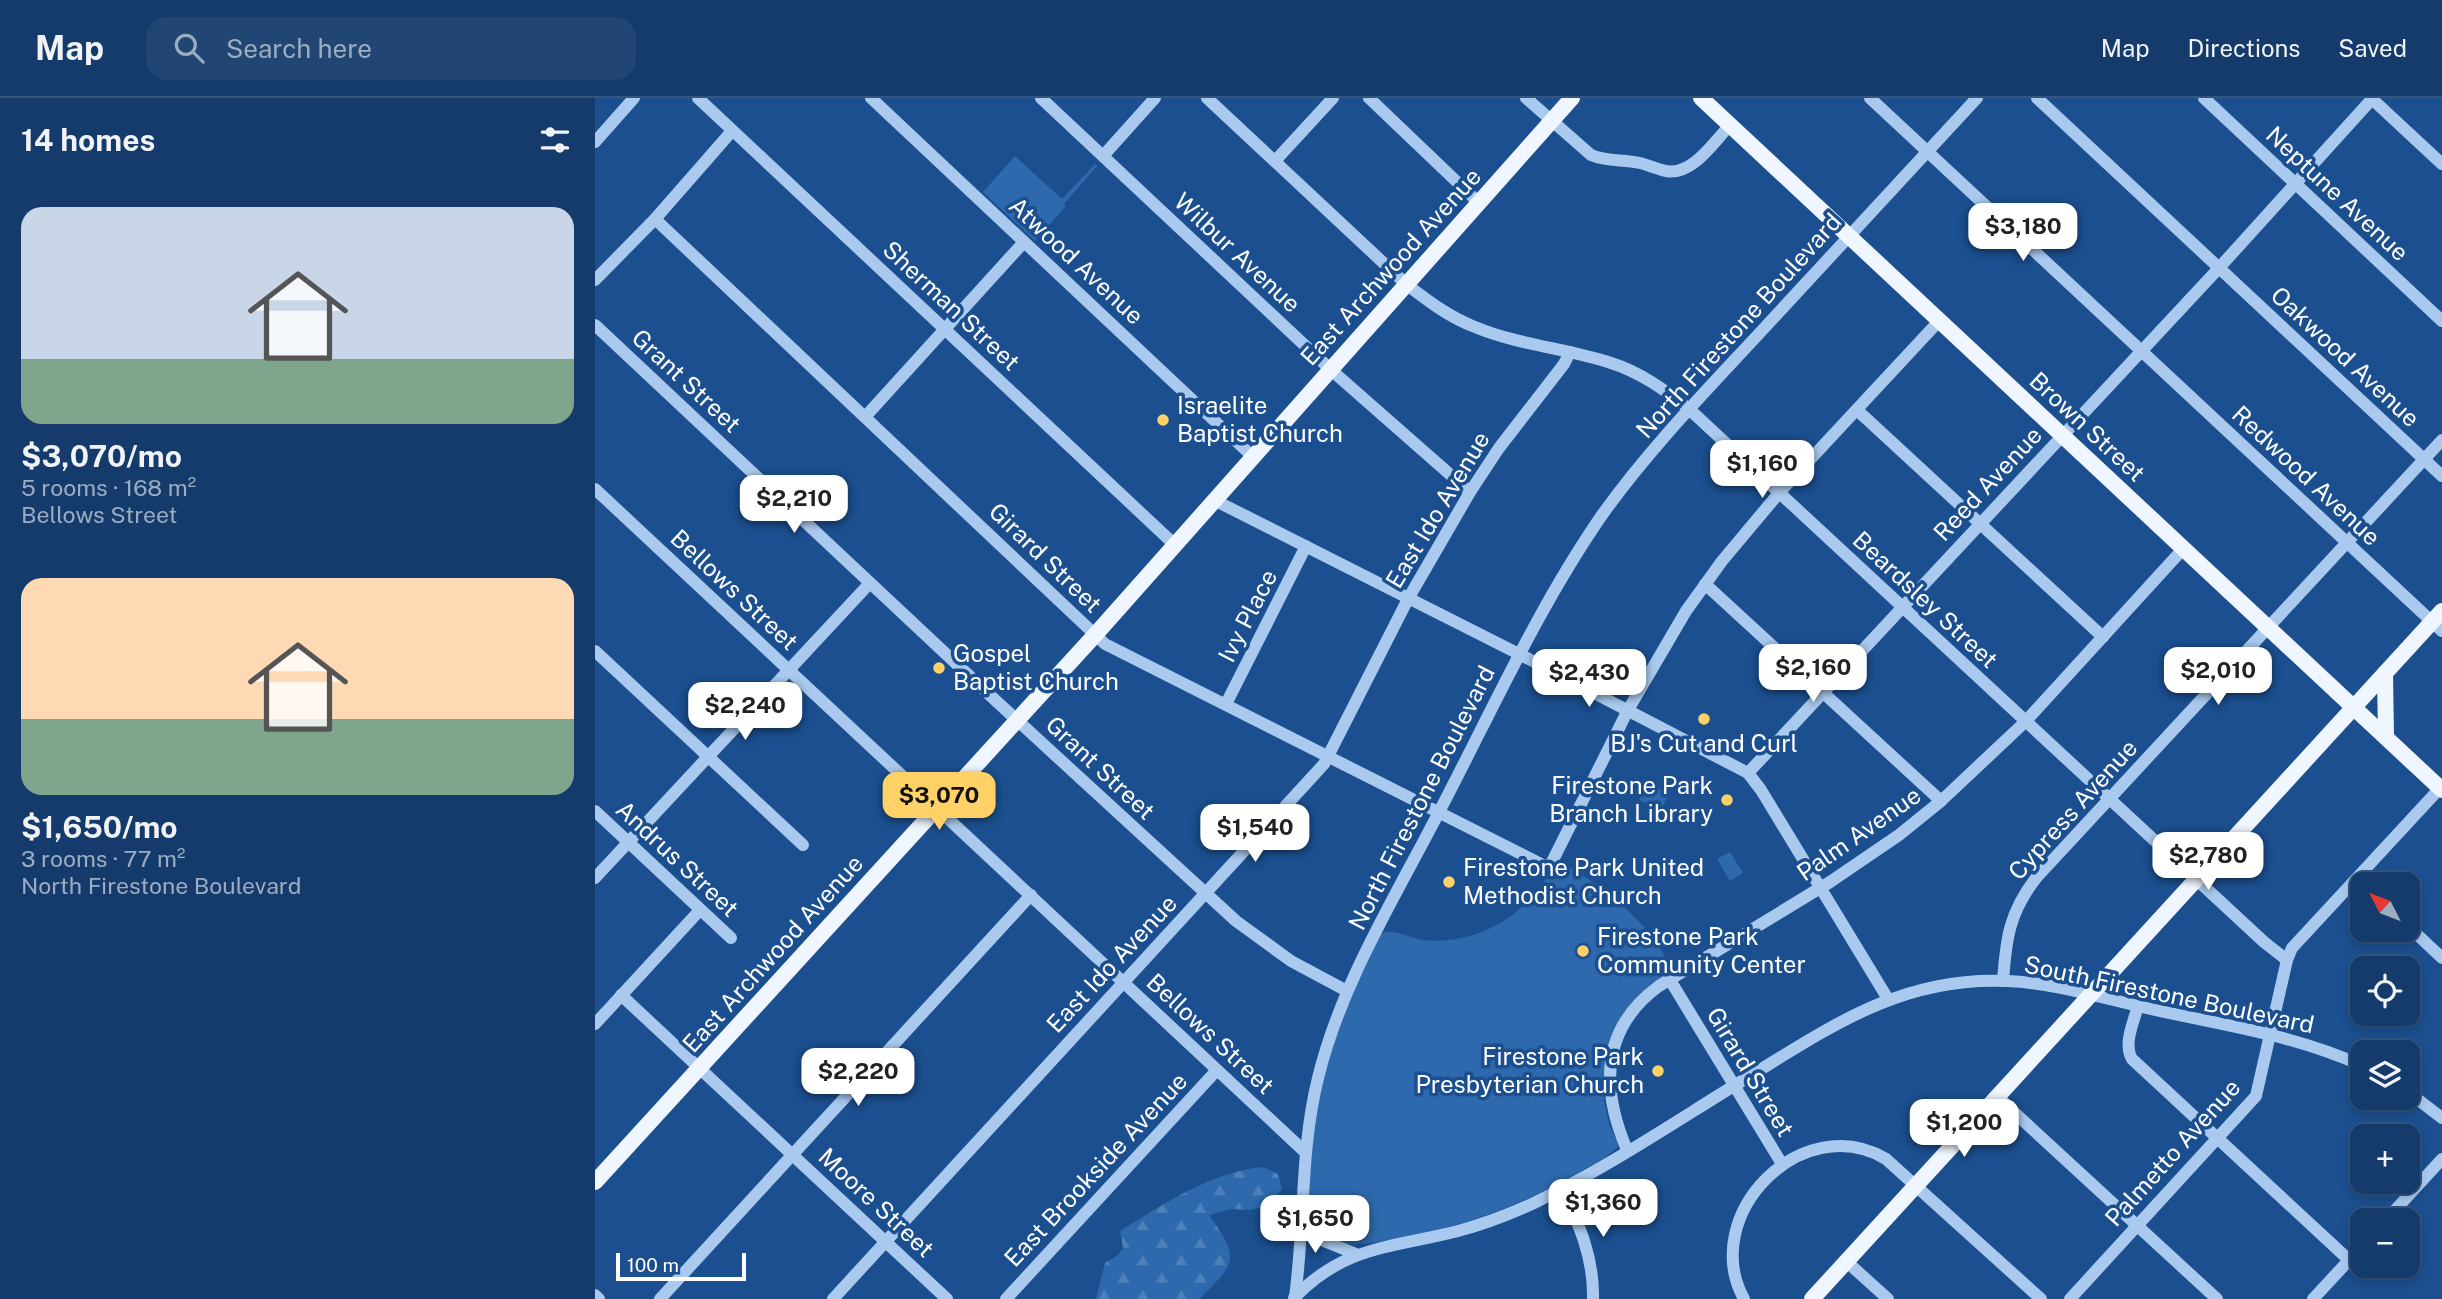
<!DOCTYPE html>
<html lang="en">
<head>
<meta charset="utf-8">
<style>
	:root { --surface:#143b6b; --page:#214673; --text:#f1f3f6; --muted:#9dadc1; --line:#33557e; --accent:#ffd166 }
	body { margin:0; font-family:"Public Sans",sans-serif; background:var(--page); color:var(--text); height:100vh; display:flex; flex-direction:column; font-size:26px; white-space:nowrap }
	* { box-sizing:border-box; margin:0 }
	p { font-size:23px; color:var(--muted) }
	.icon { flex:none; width:38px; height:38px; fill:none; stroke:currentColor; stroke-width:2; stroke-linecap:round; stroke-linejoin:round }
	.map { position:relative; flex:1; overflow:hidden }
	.details { display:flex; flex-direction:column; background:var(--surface); width:595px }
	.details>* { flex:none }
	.needle { width:46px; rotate:312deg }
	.controls { position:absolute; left:1755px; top:774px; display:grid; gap:14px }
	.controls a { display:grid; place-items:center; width:70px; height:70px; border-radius:14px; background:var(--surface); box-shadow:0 4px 10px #0003,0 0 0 2px var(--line); font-size:35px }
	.scale { position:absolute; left:21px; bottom:18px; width:130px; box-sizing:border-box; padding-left:7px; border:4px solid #fff; border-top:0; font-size:19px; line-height:24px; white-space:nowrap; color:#fff; -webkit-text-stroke:5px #1b4f8f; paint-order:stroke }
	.price { position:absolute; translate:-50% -60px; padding:0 16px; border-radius:14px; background:#fff; color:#222; font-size:23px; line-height:46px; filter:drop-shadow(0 2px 4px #0008) }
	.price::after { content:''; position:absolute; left:50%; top:42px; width:21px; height:16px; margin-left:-10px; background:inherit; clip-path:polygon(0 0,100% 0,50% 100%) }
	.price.selected { background:var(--accent); color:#111 }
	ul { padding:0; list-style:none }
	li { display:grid; align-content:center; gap:14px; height:371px; padding:0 21px }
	li span { display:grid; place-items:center; height:217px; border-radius:21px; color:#555 }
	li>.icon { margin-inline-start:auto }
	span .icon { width:126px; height:126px; fill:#fffc; stroke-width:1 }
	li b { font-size:30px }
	h2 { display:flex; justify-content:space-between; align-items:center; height:84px; padding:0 21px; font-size:30px }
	header { display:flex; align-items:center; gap:42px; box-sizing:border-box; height:98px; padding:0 35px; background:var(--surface); border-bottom:2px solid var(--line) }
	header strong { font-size:33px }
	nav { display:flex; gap:38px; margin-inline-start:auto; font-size:24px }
	.search { width:490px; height:63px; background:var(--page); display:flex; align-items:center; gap:18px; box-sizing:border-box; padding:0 24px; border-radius:21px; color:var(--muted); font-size:26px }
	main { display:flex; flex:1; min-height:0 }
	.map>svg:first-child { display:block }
	.forest { fill:url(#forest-firs) }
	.park { fill:#2e69ad }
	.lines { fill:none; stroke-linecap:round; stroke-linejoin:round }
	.minor { stroke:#a9c9ee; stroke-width:12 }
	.major { stroke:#f0f6ff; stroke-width:16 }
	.poi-dot { fill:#ffd166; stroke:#1b4f8f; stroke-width:2.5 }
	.labels { text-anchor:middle; stroke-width:7; stroke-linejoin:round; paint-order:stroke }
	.street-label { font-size:24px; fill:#fff; stroke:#1b4f8f }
	.poi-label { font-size:24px; fill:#fff; stroke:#1b4f8f; text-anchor:start }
</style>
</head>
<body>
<header>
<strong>Map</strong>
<div class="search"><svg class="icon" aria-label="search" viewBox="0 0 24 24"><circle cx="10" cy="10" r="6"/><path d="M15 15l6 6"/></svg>Search here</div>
<nav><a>Map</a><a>Directions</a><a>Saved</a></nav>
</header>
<main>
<section class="details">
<h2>14 homes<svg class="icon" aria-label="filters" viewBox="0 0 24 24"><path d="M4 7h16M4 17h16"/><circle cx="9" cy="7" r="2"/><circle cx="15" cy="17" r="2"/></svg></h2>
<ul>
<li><span style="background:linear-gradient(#c9d6e8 70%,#7fa58c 0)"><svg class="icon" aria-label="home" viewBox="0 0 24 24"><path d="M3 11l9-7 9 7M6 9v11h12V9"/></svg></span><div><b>$3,070/mo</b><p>5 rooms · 168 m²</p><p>Bellows Street</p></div></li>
<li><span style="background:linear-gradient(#ffd9b3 65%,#7fa58c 0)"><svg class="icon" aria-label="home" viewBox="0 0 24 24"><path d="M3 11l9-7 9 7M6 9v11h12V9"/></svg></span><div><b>$1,650/mo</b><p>3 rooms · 77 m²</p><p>North Firestone Boulevard</p></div></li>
</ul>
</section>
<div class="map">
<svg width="1847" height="1201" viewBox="0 0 1847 1201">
	<defs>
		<pattern id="forest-firs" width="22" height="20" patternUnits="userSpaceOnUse" patternTransform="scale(1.75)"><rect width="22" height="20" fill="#2e69ad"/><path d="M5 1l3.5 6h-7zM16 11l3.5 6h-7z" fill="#4d80b9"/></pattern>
	</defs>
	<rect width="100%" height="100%" fill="#1b4f8f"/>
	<path class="forest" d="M668 1069 683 1076 687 1091 675 1107 656 1112 636 1111 614 1117C645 1161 642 1164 604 1201H501L510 1165 523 1157 528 1150 525 1133C569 1106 616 1074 668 1069Z"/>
	<g class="park">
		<path d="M420 58 467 101 500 66 502 68 469 106 471 108 440 143 388 94Z"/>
		<path d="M1053 685 1074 696 1065 713 1044 702Z"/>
		<path d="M1135 754 1148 775 1135 783 1122 761Z"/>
		<path d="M961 762C998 781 1033 808 1059 841 1066 851 1072 863 1080 873L1060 885 1010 966 1009 1002 1014 1026 1023 1046 1022 1050C1010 1061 994 1068 981 1076 913 1115 837 1139 759 1147 741 1144 724 1136 716 1119 709 1104 714 1082 716 1066 718 1046 718 1026 722 1007 735 947 758 891 786 836 798 830 814 840 827 842 886 848 937 814 961 762Z"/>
	</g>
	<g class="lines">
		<g class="minor">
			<path d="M103 0 580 447"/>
			<path d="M276 0 657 358"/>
			<path d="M446 0 735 271 875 394"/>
			<path d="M612 0 811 186C833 203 854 219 880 229 923 247 971 250 1016 265 1045 274 1070 292 1094 311L1669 844 1692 862"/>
			<path d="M774 0 883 104"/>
			<path d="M931 0 996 57C1012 64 1028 61 1045 65 1053 67 1062 71 1071 73 1097 78 1119 44 1135 27"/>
			<path d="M1275 0 1847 533"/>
			<path d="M1442 0 1847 378"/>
			<path d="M1609 0 1847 223"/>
			<path d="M1776 0 1847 66"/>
			<path d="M0 44 39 0"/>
			<path d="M508 58 560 0"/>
			<path d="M680 63 738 0"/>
			<path d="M60 121 510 546 954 770 1033 612 1091 513 1127 463 1184 395 1344 223"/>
			<path d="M0 182 60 121 137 33"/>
			<path d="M0 227 399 601 641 823 696 863 752 893"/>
			<path d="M1262 312 1508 539"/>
			<path d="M270 319 429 144"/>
			<path d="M0 391 709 1053"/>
			<path d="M619 402 924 556 1153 675 1166 692 1293 901"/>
			<path d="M1110 486 1346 703"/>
			<path d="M0 553 208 747"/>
			<path d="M631 606 711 448"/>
			<path d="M1153 675 1624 170 1777 1"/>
			<path d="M0 713 136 840"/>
			<path d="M0 780 275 485"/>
			<path d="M1813 828 1847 860"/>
			<path d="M1075 882 1187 1066"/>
			<path d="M1408 883C1411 841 1414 815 1441 780L1847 342"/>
			<path d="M26 897 352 1201"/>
			<path d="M1543 908C1539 923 1528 946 1537 961L1754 1162"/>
			<path d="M0 926 105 812"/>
			<path d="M1813 994 1847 1020"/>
			<path d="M1403 997 1410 1006 1622 1201"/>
			<path d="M1032 1052C1006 991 1005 931 1064 888L1235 784 1304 737 1346 703 1430 624 1588 451"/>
			<path d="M967 1090C984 1127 999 1159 998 1201"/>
			<path d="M708 1120 729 1143 761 1156"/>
			<path d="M1791 1122 1847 1061"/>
			<path d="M1251 1163 1293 1201"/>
			<path d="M0 1197 4 1201"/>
			<path d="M700 1199C710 1126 705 1052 723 980 746 886 799 801 843 716 896 615 942 511 1007 417 1052 354 1107 297 1160 240 1234 160 1308 80 1382 0"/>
			<path d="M699 1200C750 1147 797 1150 863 1133 889 1126 915 1116 939 1105 1014 1069 1084 1021 1155 978 1238 927 1309 878 1412 883 1462 885 1511 901 1560 912 1630 927 1702 938 1768 968"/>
			<path d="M65 1201 436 797"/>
			<path d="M238 1201 729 666 813 501 875 394 904 350 969 266 975 254"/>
			<path d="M411 1201 622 972"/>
			<path d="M1149 1201C1103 1117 1207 1011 1291 1061L1446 1201"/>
			<path d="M1475 1201 1661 998 1692 862 1697 850 1847 688"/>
			<path d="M1718 1201 1768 1147"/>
		</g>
		<g class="major">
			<path d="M1106 0 1847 692"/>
			<path d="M1790 575 1791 639"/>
			<path d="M0 1084 500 537 977 0"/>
			<path d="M1217 1201 1847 513"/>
		</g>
	</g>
	<g class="poi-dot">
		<circle cx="568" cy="322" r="7"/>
		<circle cx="344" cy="570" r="7"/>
		<circle cx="1109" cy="621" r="7"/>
		<circle cx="1132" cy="702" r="7"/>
		<circle cx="854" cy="784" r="7"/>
		<circle cx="988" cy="853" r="7"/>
		<circle cx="1063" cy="973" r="7"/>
	</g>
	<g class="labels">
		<g class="street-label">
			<text transform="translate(1742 96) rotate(43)" y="8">Neptune Avenue</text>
			<text transform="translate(642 155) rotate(43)" y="8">Wilbur Avenue</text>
			<text transform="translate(481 163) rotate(43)" y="8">Atwood Avenue</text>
			<text transform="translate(796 169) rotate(-48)" y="8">East Archwood Avenue</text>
			<text transform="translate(356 208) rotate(43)" y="8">Sherman Street</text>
			<text transform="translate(1144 228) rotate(-48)" y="8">North Firestone Boulevard</text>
			<text transform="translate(1750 259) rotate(43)" y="8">Oakwood Avenue</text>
			<text transform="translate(91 283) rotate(43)" y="8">Grant Street</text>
			<text transform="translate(1492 329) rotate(43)" y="8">Brown Street</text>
			<text transform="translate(1711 378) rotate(43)" y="8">Redwood Avenue</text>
			<text transform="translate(1393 386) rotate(-47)" y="8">Reed Avenue</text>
			<text transform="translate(843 412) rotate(-59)" y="8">East Ido Avenue</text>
			<text transform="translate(450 460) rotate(44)" y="8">Girard Street</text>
			<text transform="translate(139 492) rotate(43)" y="8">Bellows Street</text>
			<text transform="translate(1330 502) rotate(43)" y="8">Beardsley Street</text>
			<text transform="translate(653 518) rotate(-63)" y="8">Ivy Place</text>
			<text transform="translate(505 670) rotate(43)" y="8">Grant Street</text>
			<text transform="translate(827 700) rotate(-63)" y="8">North Firestone Boulevard</text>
			<text transform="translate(1478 712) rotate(-48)" y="8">Cypress Avenue</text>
			<text transform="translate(1264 736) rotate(-35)" y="8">Palm Avenue</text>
			<text transform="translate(82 761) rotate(43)" y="8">Andrus Street</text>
			<text transform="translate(178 856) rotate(-48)" y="8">East Archwood Avenue</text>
			<text transform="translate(517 866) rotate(-47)" y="8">East Ido Avenue</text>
			<text transform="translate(1574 897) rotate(12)" y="8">South Firestone Boulevard</text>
			<text transform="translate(615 936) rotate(43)" y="8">Bellows Street</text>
			<text transform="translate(1155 974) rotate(59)" y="8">Girard Street</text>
			<text transform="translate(1578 1055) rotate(-48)" y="8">Palmetto Avenue</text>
			<text transform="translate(501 1072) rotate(-47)" y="8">East Brookside Avenue</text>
			<text transform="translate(281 1105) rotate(43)" y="8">Moore Street</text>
		</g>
		<g class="poi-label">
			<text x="582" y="316">Israelite<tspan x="582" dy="28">Baptist Church</tspan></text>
			<text x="358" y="564">Gospel<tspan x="358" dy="28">Baptist Church</tspan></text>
			<text x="1109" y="654" text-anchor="middle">BJ's Cut and Curl</text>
			<text x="1118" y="696" text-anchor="end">Firestone Park<tspan x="1118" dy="28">Branch Library</tspan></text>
			<text x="868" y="778">Firestone Park United<tspan x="868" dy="28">Methodist Church</tspan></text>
			<text x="1002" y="847">Firestone Park<tspan x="1002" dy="28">Community Center</tspan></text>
			<text x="1049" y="967" text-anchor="end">Firestone Park<tspan x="1049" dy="28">Presbyterian Church</tspan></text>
		</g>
	</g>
</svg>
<div class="controls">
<a><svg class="needle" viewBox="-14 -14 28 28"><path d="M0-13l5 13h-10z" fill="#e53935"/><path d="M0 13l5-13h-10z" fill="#9dadc1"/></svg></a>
<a><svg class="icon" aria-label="locate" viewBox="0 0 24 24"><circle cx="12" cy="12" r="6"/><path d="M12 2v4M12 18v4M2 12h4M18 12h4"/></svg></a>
<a><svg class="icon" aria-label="layers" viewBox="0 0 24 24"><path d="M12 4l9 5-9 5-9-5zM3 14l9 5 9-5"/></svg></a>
<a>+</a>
<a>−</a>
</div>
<div class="scale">100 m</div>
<b class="price" style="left:1428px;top:165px">$3,180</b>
<b class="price" style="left:1167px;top:402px">$1,160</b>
<b class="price" style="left:199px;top:437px">$2,210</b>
<b class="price" style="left:1218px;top:606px">$2,160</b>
<b class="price" style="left:1623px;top:609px">$2,010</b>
<b class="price" style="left:994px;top:611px">$2,430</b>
<b class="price" style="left:150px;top:644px">$2,240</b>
<b class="price selected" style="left:344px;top:734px">$3,070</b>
<b class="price" style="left:660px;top:766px">$1,540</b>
<b class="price" style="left:1613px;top:794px">$2,780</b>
<b class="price" style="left:263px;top:1010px">$2,220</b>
<b class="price" style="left:1369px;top:1061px">$1,200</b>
<b class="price" style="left:1008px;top:1141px">$1,360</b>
<b class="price" style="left:720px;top:1157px">$1,650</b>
</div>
</main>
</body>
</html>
